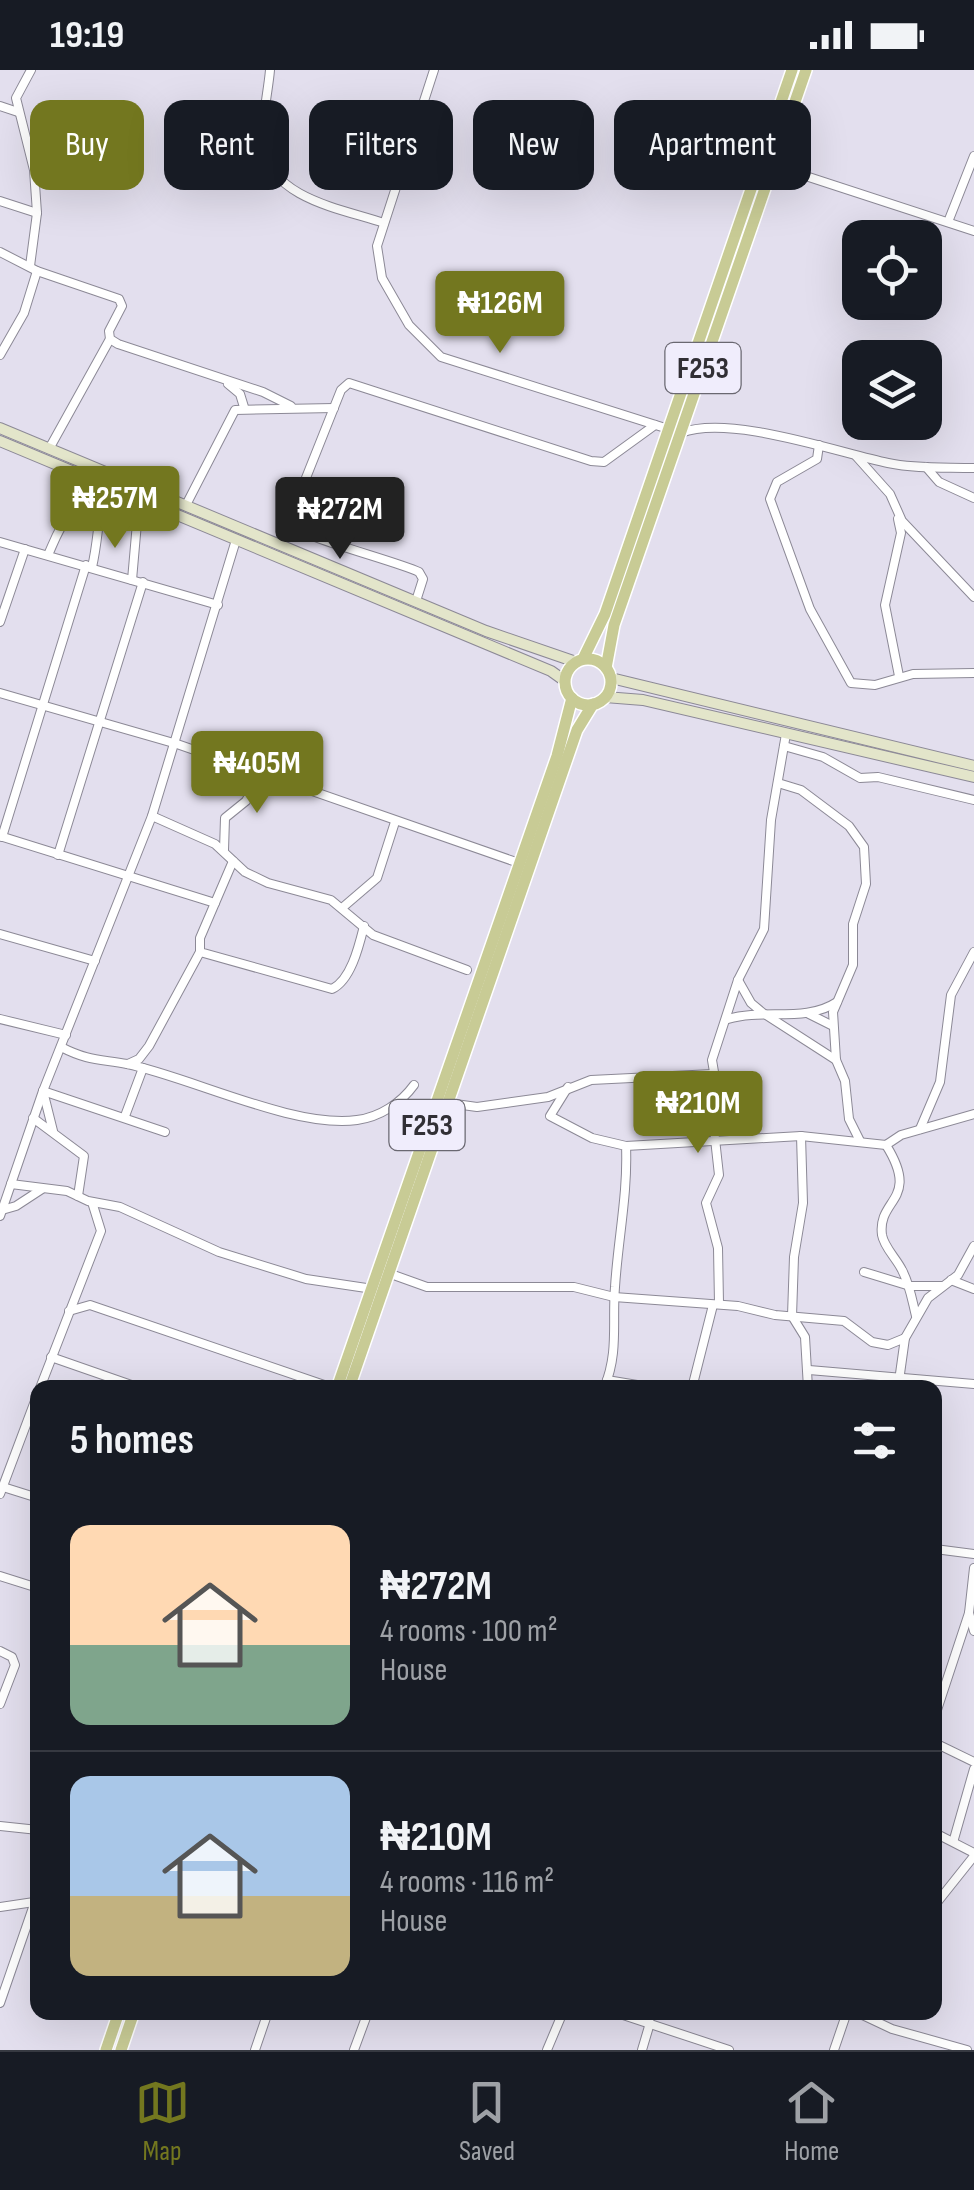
<!DOCTYPE html>
<html lang="en">
<head>
<meta charset="utf-8">
<style>
	:root { --surface:#171b24; --page:#20242c; --text:#f1f3f6; --muted:#9ea1a6; --line:#363941; --accent:#73771f }
	body { margin:0; font-family:"Sofia Sans Condensed",sans-serif; background:var(--page); color:var(--text); height:100vh; display:flex; flex-direction:column; font-size:38px; white-space:nowrap }
	* { box-sizing:border-box; margin:0 }
	p { font-size:32px; color:var(--muted) }
	.icon { flex:none; width:55px; height:55px; fill:none; stroke:currentColor; stroke-width:2; stroke-linecap:round; stroke-linejoin:round }
	.map { position:relative; flex:1; overflow:hidden }
	.sheet { position:absolute; left:30px; top:1310px; width:912px; height:640px; display:flex; flex-direction:column; background:var(--surface); border-radius:20px; box-shadow:0 10px 40px #0002 }
	.sheet>* { flex:none }
	.banner { position:absolute; left:30px; top:30px; width:915px; height:90px; display:flex; gap:20px }
	.controls { position:absolute; left:842px; top:150px; display:grid; gap:20px }
	.controls a { display:grid; place-items:center; width:100px; height:100px; border-radius:20px; background:var(--surface); box-shadow:0 10px 40px #0002; font-size:50px }
	.price { position:absolute; translate:-50% -85px; padding:0 22px; border-radius:10px; background:var(--accent); color:#fff; font-size:32px; line-height:65px; filter:drop-shadow(0 2px 5px #0008) }
	.price::after { content:''; position:absolute; left:50%; top:60px; width:30px; height:22px; margin-left:-15px; background:inherit; clip-path:polygon(0 0,100% 0,50% 100%) }
	.price.current { background:#222; color:#fff }
	ul { padding:0; list-style:none }
	li { display:flex; align-items:center; gap:30px; height:250px; padding:0 40px }
	li+li { border-top:2px solid var(--line) }
	li span { display:grid; place-items:center; flex:none; width:280px; height:200px; border-radius:20px; color:#555 }
	li>.icon { margin-inline-start:auto }
	span .icon { width:120px; height:120px; fill:#fffc; stroke-width:1 }
	li b { font-size:42px }
	h2 { display:flex; justify-content:space-between; align-items:center; height:120px; padding:0 40px; font-size:42px }
	.chip { padding:0 35px; border-radius:20px; background:var(--surface); box-shadow:0 10px 40px #0002; font-size:35px; line-height:90px }
	.chip.current { background:var(--accent); color:#fff }
	.status { display:flex; justify-content:space-between; align-items:center; height:70px; padding:0 50px; background:var(--surface); direction:ltr }
	.status svg { height:28px; fill:currentColor }
	.tabs { display:flex; justify-content:space-around; align-items:center; height:140px; border-top:2px solid var(--line); background:var(--surface); font-size:28px; color:var(--muted) }
	.tabs a { display:grid; justify-items:center; gap:5px }
	.tabs .current { color:var(--accent) }
	.map>svg:first-child { display:block }
	.lines { fill:none; stroke-linecap:round; stroke-linejoin:round }
	.minor-casing { stroke:#8c8996; stroke-width:10 }
	.secondary-casing { stroke:#8c8996; stroke-width:12 }
	.primary-casing { stroke:#fff; stroke-width:14 }
	.minor { stroke:#fff; stroke-width:8 }
	.secondary { stroke:#e3e5ca; stroke-width:10 }
	.primary { stroke:#c8cb95; stroke-width:11 }
	.labels { text-anchor:middle; stroke-width:8; stroke-linejoin:round; paint-order:stroke }
	.shield { fill:#f0edfc; stroke:#6a6871; stroke-width:2.5 }
	.shield-label { font-size:30px; font-weight:bold; fill:#312f35 }
</style>
</head>
<body>
<div class="status"><b>19:19</b><svg viewBox="0 0 49 12"><path d="M0 12V9h3v3zM5 12V6h3v6zM10 12V3h3v9zM15 12V0h3v12zM26 1h20v11H26zM47 4h2v5h-2z"/></svg></div>
<div class="map">
<svg width="974" height="1980" viewBox="0 0 974 1980">
	<rect width="100%" height="100%" fill="#e3dfee"/>
	<g class="lines">
		<g class="minor-casing">
			<g id="minor">
				<path d="M270 0C268 24 260 55 264 78 272 129 343 139 384 153"/>
				<path d="M434 0 377 176 382 208 409 255 441 287 681 363C729 344 836 382 888 393 916 399 946 397 974 398"/>
				<path d="M0 36 18 42"/>
				<path d="M772 95 974 161"/>
				<path d="M0 131 37 143"/>
				<path d="M948 152 974 86"/>
				<path d="M0 182 37 201 119 229 122 236 109 261 110 269 118 274 263 322 291 336"/>
				<path d="M30 196 37 143 34 100 16 28 31 0"/>
				<path d="M0 285 24 243 37 201"/>
				<path d="M228 314 240 324 244 337"/>
				<path d="M819 375 817 389 777 412 770 429 810 539 851 613 875 615 913 604 974 603"/>
				<path d="M49 379 110 269"/>
				<path d="M856 386 890 424 902 451 974 527"/>
				<path d="M926 397 939 412 974 428"/>
				<path d="M186 435 235 340 334 338"/>
				<path d="M898 449 901 463 885 535 899 606"/>
				<path d="M0 472 218 535"/>
				<path d="M48 485C61 456 64 440 98 432"/>
				<path d="M92 497C100 464 97 434 111 405"/>
				<path d="M132 510 139 430"/>
				<path d="M416 531 423 509 419 502C393 490 299 467 288 453L341 320 349 313 591 391 604 392 655 355"/>
				<path d="M0 552 25 479"/>
				<path d="M0 623 177 674 519 793"/>
				<path d="M784 676 823 687 860 708 878 707 974 730"/>
				<path d="M778 713 801 720 849 756 864 777 866 814 853 854V895L833 942 836 990 845 1011 849 1049 860 1071"/>
				<path d="M152 746 215 774 245 802 268 813 331 830 373 865 467 900"/>
				<path d="M0 766 215 833"/>
				<path d="M2 767 86 495"/>
				<path d="M224 780 225 748 246 731 261 704"/>
				<path d="M58 785 143 512"/>
				<path d="M233 791 200 868V882L332 919C351 910 359 876 364 856"/>
				<path d="M342 838 377 808 395 752"/>
				<path d="M0 864 95 891"/>
				<path d="M738 910 751 933 763 943 836 990"/>
				<path d="M809 944 833 956"/>
				<path d="M0 949 66 965"/>
				<path d="M728 949C764 938 805 953 837 932"/>
				<path d="M61 977C88 991 100 989 127 994 190 1007 295 1059 357 1050 380 1047 401 1033 414 1015"/>
				<path d="M128 994 139 989 149 976 200 882"/>
				<path d="M568 1017 550 1046 592 1068 626 1076C628 1124 618 1169 615 1217 612 1252 619 1283 604 1318"/>
				<path d="M43 1021 165 1062"/>
				<path d="M43 1021 53 1061"/>
				<path d="M448 1033 477 1037 548 1027 591 1010 713 1004"/>
				<path d="M125 1046 143 998"/>
				<path d="M33 1048 84 1086 78 1126"/>
				<path d="M920 1059 940 1012 951 925 974 882"/>
				<path d="M801 1066 803 1133 794 1187 792 1246 805 1267 808 1318"/>
				<path d="M886 1075C921 1131 877 1128 882 1165 884 1177 896 1188 902 1200 910 1215 912 1230 916 1246"/>
				<path d="M626 1076 801 1066 886 1075 901 1065 974 1044"/>
				<path d="M11 1114 67 1121 88 1131 120 1137 219 1182 306 1209 373 1219"/>
				<path d="M2 1140 16 1136 42 1119"/>
				<path d="M0 1146 43 1021 152 746 236 470"/>
				<path d="M864 1202 910 1216H942"/>
				<path d="M388 1203 427 1217H574L614 1227 738 1236 775 1245 844 1251 872 1272 888 1275 905 1268 928 1228 958 1205 974 1176"/>
				<path d="M951 1210 974 1219"/>
				<path d="M719 1233 718 1178 706 1133 719 1105 714 1060 718 1026 712 990 738 910 764 859 771 750 786 664"/>
				<path d="M69 1241 90 1235 333 1318"/>
				<path d="M51 1287 140 1318"/>
				<path d="M809 1300 974 1314"/>
				<path d="M607 1310 655 1318"/>
				<path d="M40 1318 101 1161 92 1132"/>
				<path d="M692 1318 713 1235"/>
				<path d="M898 1318 905 1268"/>
				<path d="M3 1417 38 1428"/>
				<path d="M0 1424 38 1323"/>
				<path d="M935 1479 974 1484"/>
				<path d="M0 1506 38 1518"/>
				<path d="M969 1543 974 1561"/>
				<path d="M0 1581 12 1587 15 1595 0 1634"/>
				<path d="M935 1646 969 1543 974 1498"/>
				<path d="M935 1673 974 1692"/>
				<path d="M0 1756 38 1760"/>
				<path d="M935 1763 974 1783"/>
				<path d="M954 1769 974 1699"/>
				<path d="M935 1835 974 1786"/>
				<path d="M0 1837 34 1832"/>
				<path d="M0 1933 38 1823"/>
				<path d="M614 1942 729 1980"/>
				<path d="M856 1942 892 1959 967 1980"/>
				<path d="M255 1980 268 1942"/>
				<path d="M354 1980 368 1942"/>
				<path d="M547 1980 563 1942"/>
				<path d="M642 1980 650 1953"/>
				<path d="M834 1980 847 1942"/>
			</g>
		</g>
		<g class="secondary-casing">
			<g id="secondary">
				<path d="M0 358 486 561 576 592"/>
				<path d="M0 371 551 601 565 611"/>
				<path d="M611 608 974 696"/>
				<path d="M605 627 643 630 974 707"/>
			</g>
		</g>
		<g class="primary-casing">
			<g id="primary">
				<path d="M583 589 605 544 792 0"/>
				<circle cx="588" cy="612" r="23"/>
				<path d="M606 598 614 555 806 0"/>
				<path d="M337 1318 557 686 572 628"/>
				<path d="M349 1318 577 660 593 634"/>
				<path d="M106 1980 119 1942"/>
				<path d="M121 1980 134 1942"/>
			</g>
		</g>
		<use href="#minor" class="minor"/>
		<use href="#secondary" class="secondary"/>
		<use href="#primary" class="primary"/>
	</g>
	<g class="labels">
		<g class="shield">
			<rect x="665.5" y="273" width="75" height="50" rx="8"/>
			<rect x="389.5" y="1030" width="75" height="50" rx="8"/>
		</g>
		<g class="shield-label">
			<text x="703" y="308">F253</text>
			<text x="427" y="1065">F253</text>
		</g>
	</g>
</svg>
<div class="controls">
<a><svg class="icon" aria-label="locate" viewBox="0 0 24 24"><circle cx="12" cy="12" r="6"/><path d="M12 2v4M12 18v4M2 12h4M18 12h4"/></svg></a>
<a><svg class="icon" aria-label="layers" viewBox="0 0 24 24"><path d="M12 4l9 5-9 5-9-5zM3 14l9 5 9-5"/></svg></a>
</div>
<b class="price" style="left:500px;top:286px">₦126M</b>
<b class="price" style="left:115px;top:481px">₦257M</b>
<b class="price current" style="left:340px;top:492px">₦272M</b>
<b class="price" style="left:257px;top:746px">₦405M</b>
<b class="price" style="left:698px;top:1086px">₦210M</b>
<div class="banner">
<a class="chip current">Buy</a>
<a class="chip">Rent</a>
<a class="chip">Filters</a>
<a class="chip">New</a>
<a class="chip">Apartment</a>
</div>
<section class="sheet">
<h2>5 homes<svg class="icon" aria-label="filters" viewBox="0 0 24 24"><path d="M4 7h16M4 17h16"/><circle cx="9" cy="7" r="2"/><circle cx="15" cy="17" r="2"/></svg></h2>
<ul>
<li><span style="background:linear-gradient(#ffd9b3 60%,#7fa58c 0)"><svg class="icon" aria-label="home" viewBox="0 0 24 24"><path d="M3 11l9-7 9 7M6 9v11h12V9"/></svg></span><div><b>₦272M</b><p>4 rooms · 100 m²</p><p>House</p></div></li>
<li><span style="background:linear-gradient(#a9c7e8 60%,#c2b280 0)"><svg class="icon" aria-label="home" viewBox="0 0 24 24"><path d="M3 11l9-7 9 7M6 9v11h12V9"/></svg></span><div><b>₦210M</b><p>4 rooms · 116 m²</p><p>House</p></div></li>
</ul>
</section>
</div>
<nav class="tabs">
<a class="current"><svg class="icon" aria-label="map" viewBox="0 0 24 24"><path d="M3 6l6-2 6 2 6-2v14l-6 2-6-2-6 2zM9 4v14M15 6v14"/></svg>Map</a>
<a><svg class="icon" aria-label="saved" viewBox="0 0 24 24"><path d="M7 4h10v16l-5-4-5 4z"/></svg>Saved</a>
<a><svg class="icon" aria-label="home" viewBox="0 0 24 24"><path d="M3 11l9-7 9 7M6 9v11h12V9"/></svg>Home</a>
</nav>
</body>
</html>
